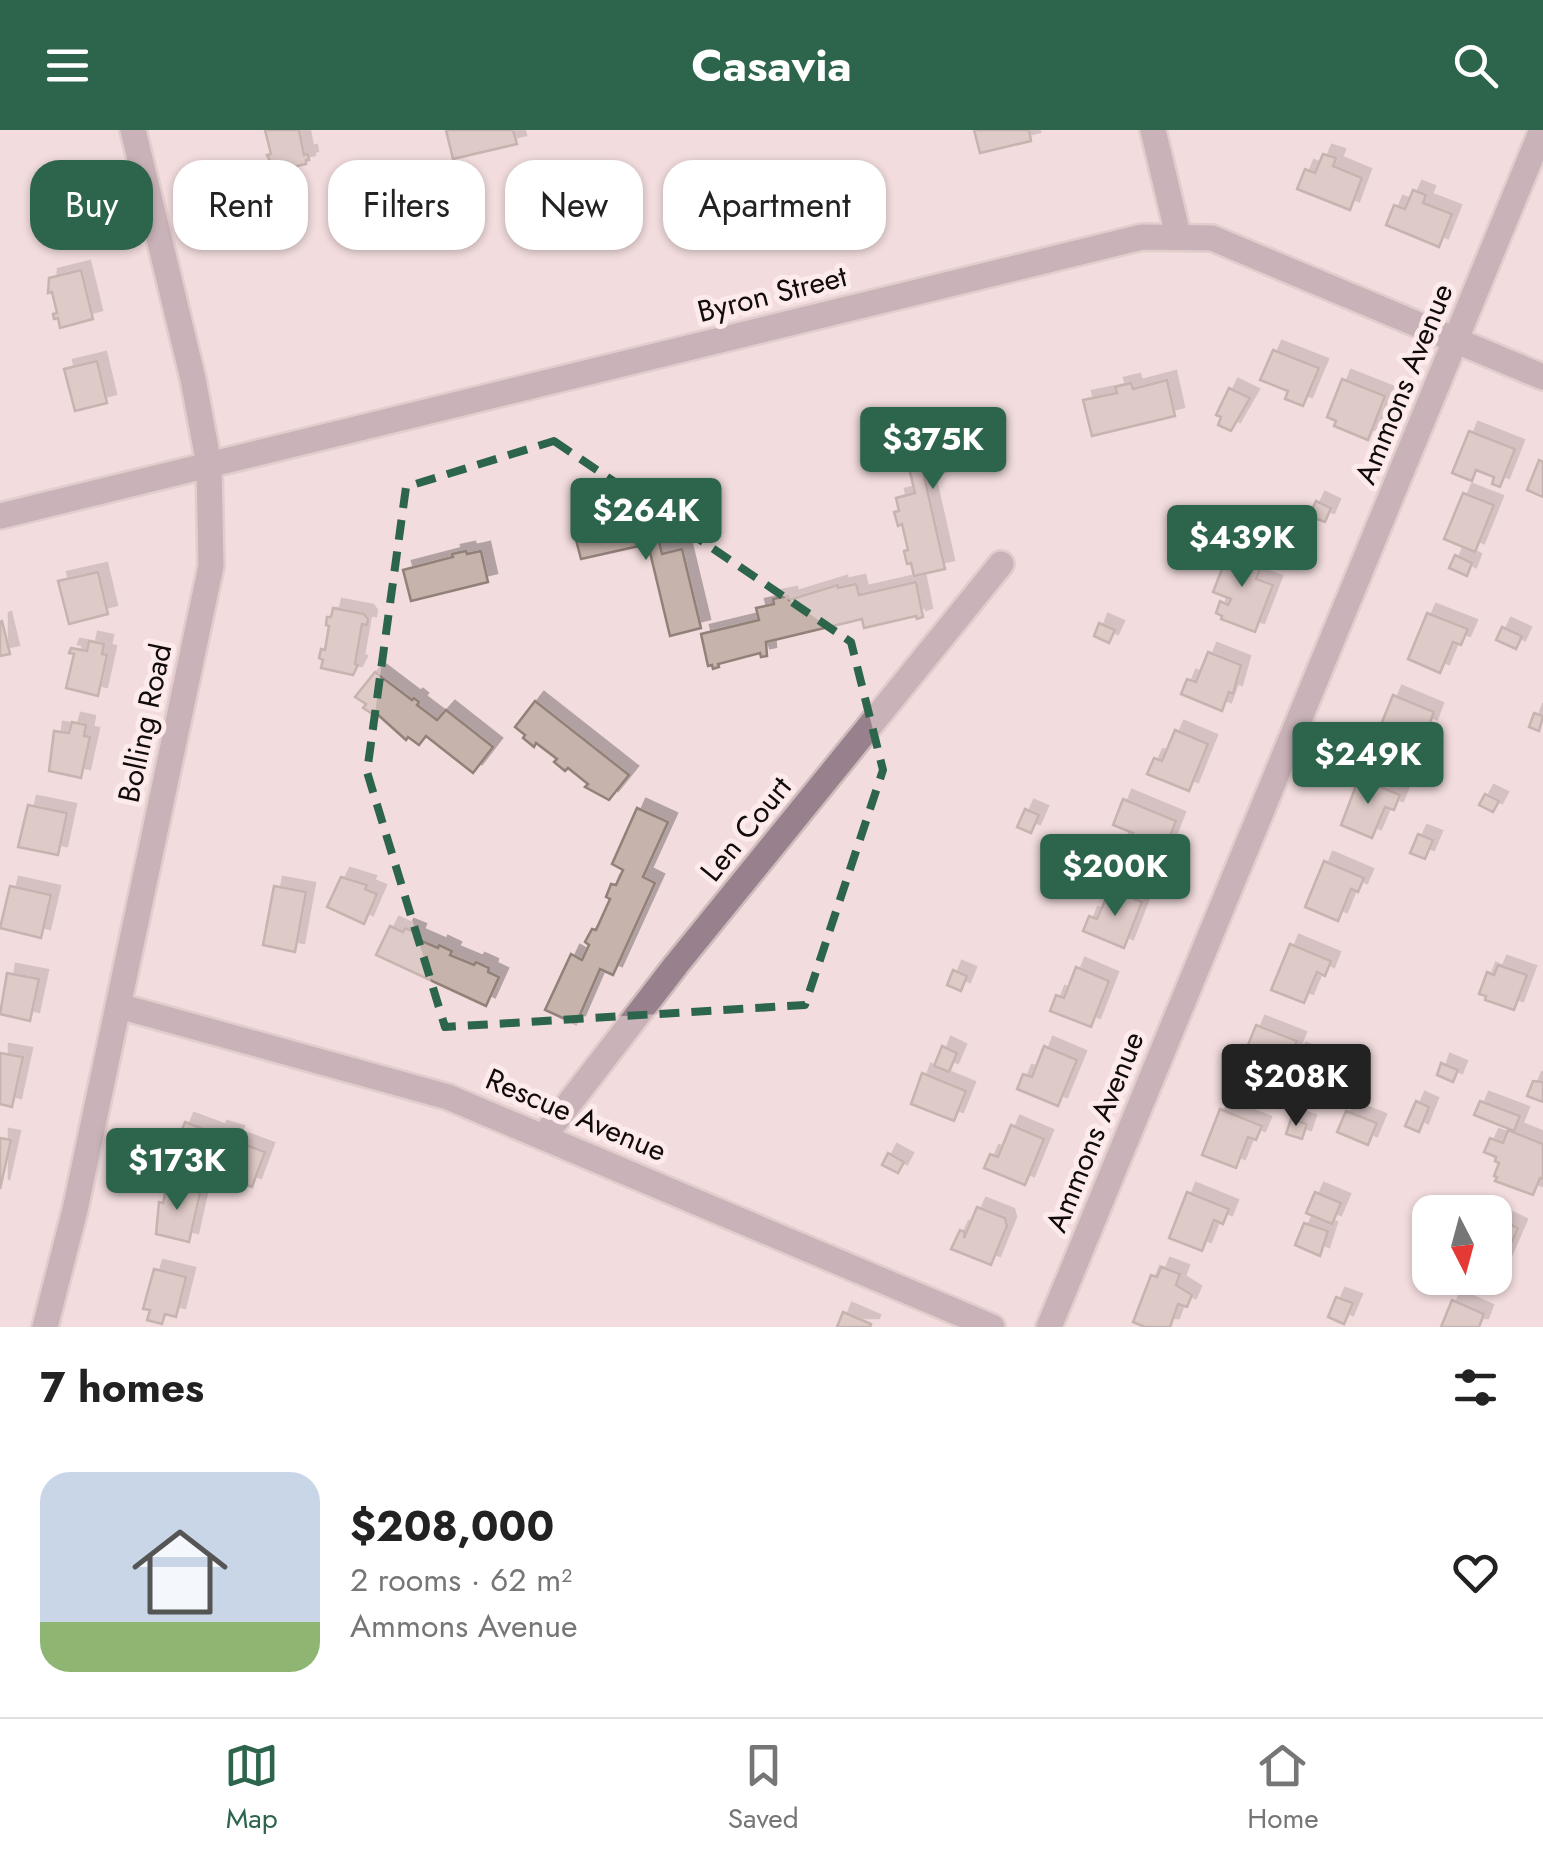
<!DOCTYPE html>
<html lang="en">
<head>
<meta charset="utf-8">
<style>
	:root { --surface:#fff; --page:#f2f2f2; --text:#222; --muted:#767676; --line:#e0e0e0; --accent:#2d654c }
	body { margin:0; font-family:Jost,sans-serif; background:var(--page); color:var(--text); height:100vh; display:flex; flex-direction:column; font-size:38px; white-space:nowrap }
	* { box-sizing:border-box; margin:0 }
	p { font-size:32px; color:var(--muted) }
	.icon { flex:none; width:55px; height:55px; fill:none; stroke:currentColor; stroke-width:2; stroke-linecap:round; stroke-linejoin:round }
	.map { position:relative; height:1197px; overflow:hidden }
	.sheet { display:flex; flex-direction:column; background:var(--surface); flex:1 }
	.sheet>* { flex:none }
	.top-card { position:absolute; left:30px; top:30px; width:1000px; height:90px; display:flex; gap:20px }
	.needle { width:65px; rotate:174deg }
	.buttons { position:absolute; left:1412px; top:1065px; display:grid; gap:20px }
	.buttons a { display:grid; place-items:center; width:100px; height:100px; border-radius:20px; background:var(--surface); box-shadow:0 2px 8px #0004; font-size:50px }
	.price { position:absolute; translate:-50% -85px; padding:0 22px; border-radius:10px; background:var(--accent); color:#fff; font-size:32px; line-height:65px; filter:drop-shadow(0 2px 5px #0008) }
	.price::after { content:''; position:absolute; left:50%; top:60px; width:30px; height:22px; margin-left:-15px; background:inherit; clip-path:polygon(0 0,100% 0,50% 100%) }
	.price.current { background:#222; color:#fff }
	ul { padding:0; list-style:none }
	li { display:flex; align-items:center; gap:30px; height:250px; padding:0 40px }
	li span { display:grid; place-items:center; flex:none; width:280px; height:200px; border-radius:30px; color:#555 }
	li>.icon { margin-inline-start:auto }
	span .icon { width:120px; height:120px; fill:#fffc; stroke-width:1 }
	li b { font-size:42px }
	h2 { display:flex; justify-content:space-between; align-items:center; height:120px; padding:0 40px; font-size:42px }
	.chip { padding:0 35px; border-radius:30px; background:var(--surface); box-shadow:0 2px 8px #0004; font-size:35px; line-height:90px }
	.chip.current { background:var(--accent); color:#fff }
	header { display:flex; justify-content:space-between; align-items:center; height:130px; padding:0 40px; background:var(--accent); color:#fff; font-size:45px; font-weight:700 }
	.dock { display:flex; justify-content:space-around; align-items:center; height:140px; border-top:2px solid var(--line); background:var(--surface); font-size:28px; color:var(--muted) }
	.dock a { display:grid; justify-items:center; gap:5px }
	.dock .current { color:var(--accent) }
	.map>svg:first-child { display:block }
	.building { fill:#c6b3ab; stroke:#928179; stroke-width:2.5; filter:url(#shadow) }
	.lines { fill:none; stroke-linecap:round; stroke-linejoin:round }
	.minor-casing { stroke:#cebbbb; stroke-width:30 }
	.minor { stroke:#98808c; stroke-width:25 }
	.marked { fill:none; stroke:#2d654c; stroke-width:8; stroke-dasharray:20 12; stroke-linejoin:round }
	.labels { text-anchor:middle; stroke-width:10; stroke-linejoin:round; paint-order:stroke }
	.street-label { font-size:30px; fill:#120b0b; stroke:#fdebeb }
</style>
</head>
<body>
<header><svg class="icon" aria-label="menu" viewBox="0 0 24 24"><path d="M4 6h16M4 12h16M4 18h16"/></svg>Casavia<svg class="icon" aria-label="search" viewBox="0 0 24 24"><circle cx="10" cy="10" r="6"/><path d="M15 15l6 6"/></svg></header>
<div class="map">
<svg width="1543" height="1197" viewBox="0 0 1543 1197">
	<defs>
		<filter id="shadow"><feDropShadow dx="9" dy="-9" stdDeviation="0" flood-color="#0004"/></filter>
	</defs>
	<rect width="100%" height="100%" fill="#f2dcdd"/>
	<g class="building">
		<path d="M265 0H299L304 25 308 24 309 30H306V34L275 41 267 25 271 24Z"/>
		<path d="M446 0H513L517 14 453 29Z"/>
		<path d="M974 0H1029L1031 11 980 23Z"/>
		<path d="M1323 24 1336 28 1333 36 1362 48 1350 80 1297 59 1305 39 1315 43Z"/>
		<path d="M67 54 77 96 45 104 34 62Z"/>
		<path d="M1413 60 1426 65 1423 73 1452 84 1439 117 1386 95 1394 75 1405 79Z"/>
		<path d="M81 140 93 189 60 198 58 188 54 189 53 184 57 183 52 162 48 163 49 148Z"/>
		<path d="M1273 220 1319 238 1303 276 1285 269 1288 261 1260 250Z"/>
		<path d="M97 231 107 273 75 281 64 239Z"/>
		<path d="M1342 249 1385 266 1368 310 1334 296 1336 291 1327 287Z"/>
		<path d="M1167 250 1175 286 1092 306 1083 270 1117 263 1115 257 1131 253 1133 259Z"/>
		<path d="M1229 258 1250 268 1231 301 1218 295 1221 287 1216 285Z"/>
		<path d="M968 298 969 301 982 299 989 331 924 346 945 439 914 446 911 433 907 434 904 421 908 420 902 394 898 396 894 382 899 381 896 368 915 363 904 317 917 314 916 310 929 307 930 311Z"/>
		<path d="M1469 301 1515 319 1500 357 1492 354 1494 347 1476 340 1472 351 1452 343Z"/>
		<path d="M1539 330 1543 332V367L1527 360Z"/>
		<path d="M1463 363 1494 375 1475 422 1444 409Z"/>
		<path d="M1316 371 1331 378 1325 392 1309 386Z"/>
		<path d="M651 379 662 424 682 419 701 498 670 506 648 414 581 429 573 398Z"/>
		<path d="M1231 416 1264 429 1256 449 1273 455 1255 502 1221 489 1222 486 1216 483 1220 471 1228 475 1231 469 1213 462Z"/>
		<path d="M466 421 467 424 481 421 488 452 411 471 403 440 453 427 452 424Z"/>
		<path d="M1455 425 1472 433 1467 446 1449 438Z"/>
		<path d="M98 442 108 484 69 494 58 451Z"/>
		<path d="M916 452 923 487 917 489 916 486 864 498 862 489 766 512 767 526 761 527 760 523 718 534 719 537 713 539 712 535 708 536 701 504 759 490 756 478 774 474 773 469 788 466 789 470 838 455V458L856 454 859 465Z"/>
		<path d="M333 478 364 484 368 489 367 495 362 494 355 534 358 535 353 545 321 538 323 530 319 528 321 519 325 520 329 496 326 495 327 487H331Z"/>
		<path d="M1427 483 1468 499 1461 515 1453 512 1440 543 1408 529Z"/>
		<path d="M2 491 10 524 0 526V492Z"/>
		<path d="M1099 493 1115 500 1109 513 1094 506Z"/>
		<path d="M1502 497 1522 506 1516 519 1496 510Z"/>
		<path d="M89 511 104 514 102 524 107 525 98 566 66 558 74 524 69 523 71 518 87 521Z"/>
		<path d="M1208 522 1241 535 1233 564 1229 562 1222 581 1181 564 1187 549 1196 552Z"/>
		<path d="M375 542 412 570 414 568 419 572 417 575 437 590 446 580 493 617 473 643 426 606 419 615 408 607 406 610 376 583 374 585 363 578 366 574 355 567Z"/>
		<path d="M1393 565 1434 582 1428 598 1419 594 1406 625 1374 612Z"/>
		<path d="M535 571 629 645 609 670 585 657 588 654 568 638 565 641 554 632 557 629 536 613 534 617 523 608 525 605 515 597Z"/>
		<path d="M1534 583 1543 586 1539 601 1529 597Z"/>
		<path d="M72 592 86 595 84 606 90 607 81 648 49 641 54 601 69 603Z"/>
		<path d="M1175 600 1208 614 1189 661 1147 644 1154 628 1162 631Z"/>
		<path d="M1359 648 1400 665 1394 680 1385 677 1372 708 1341 695Z"/>
		<path d="M1485 664 1499 671 1493 682 1479 675Z"/>
		<path d="M1123 669 1176 691 1157 739 1116 722 1122 708 1130 710 1133 703 1113 695Z"/>
		<path d="M28 675 67 683 58 725 18 717Z"/>
		<path d="M637 678 668 692 643 747 655 753 613 845 600 839 576 894 545 880 571 824 582 830 589 815 585 812 592 799 596 800 610 769 606 767 611 754 616 755 623 740 612 734Z"/>
		<path d="M1025 679 1039 685 1031 703 1017 697Z"/>
		<path d="M1418 704 1433 710 1425 729 1410 723Z"/>
		<path d="M1324 731 1364 748 1358 762 1351 759 1338 791 1305 777Z"/>
		<path d="M341 747 367 755 365 759 377 764 364 794 327 777Z"/>
		<path d="M10 756 51 765 41 808 0 798Z"/>
		<path d="M274 756 306 762 295 822 263 815Z"/>
		<path d="M1110 759 1142 772 1124 818 1083 801 1089 786 1097 789Z"/>
		<path d="M390 796 403 802 405 798 417 803 415 808 438 818 439 815 452 821 450 825 474 835 476 832 489 838 488 842 499 847 486 876 376 825Z"/>
		<path d="M1290 814 1331 831 1325 846 1317 842 1304 873 1271 860Z"/>
		<path d="M1498 835 1527 845 1514 880 1485 870 1486 866 1479 864 1487 842 1494 845Z"/>
		<path d="M1076 837 1109 851 1091 897 1050 881 1056 865 1064 868Z"/>
		<path d="M953 840 967 846 961 861 947 855Z"/>
		<path d="M7 843 39 849 30 891 0 884Z"/>
		<path d="M1256 895 1297 911 1290 928 1283 925 1270 956 1237 942Z"/>
		<path d="M942 916 957 923 949 942 934 936Z"/>
		<path d="M1044 916 1077 930 1058 976 1017 959 1023 944 1032 947Z"/>
		<path d="M1297 922 1307 926 1301 940 1291 935Z"/>
		<path d="M0 923 23 927 12 977 0 974Z"/>
		<path d="M1441 933 1458 940 1453 952 1437 945Z"/>
		<path d="M922 943 966 961 954 991 911 974Z"/>
		<path d="M1533 951 1543 952V972L1527 966Z"/>
		<path d="M1416 971 1429 977 1419 1002 1405 996Z"/>
		<path d="M1480 971 1520 986 1514 1001 1474 985Z"/>
		<path d="M1220 979 1262 996 1256 1010 1248 1007 1236 1038 1202 1025Z"/>
		<path d="M1346 981 1377 993 1368 1015 1337 1002Z"/>
		<path d="M1291 989 1307 994 1302 1009 1286 1004Z"/>
		<path d="M185 992 217 1004 218 1000 235 1005 233 1010 265 1022 252 1057 171 1027Z"/>
		<path d="M1011 995 1044 1009 1025 1055 984 1038 990 1024 998 1027Z"/>
		<path d="M1508 1000 1543 1014V1049L1540 1048 1533 1065 1495 1051 1497 1047 1494 1046 1499 1033 1495 1031 1496 1027 1484 1022 1490 1008 1503 1013Z"/>
		<path d="M0 1008 11 1010 0 1059Z"/>
		<path d="M888 1023 904 1032 898 1043 882 1035Z"/>
		<path d="M167 1055 200 1063 189 1112 156 1104 159 1072 163 1073Z"/>
		<path d="M1187 1062 1229 1079 1223 1094 1214 1090 1202 1121 1169 1108Z"/>
		<path d="M1315 1062 1341 1073 1332 1094 1306 1083Z"/>
		<path d="M977 1077 1005 1088 1007 1096 991 1135 951 1119 960 1100 965 1102 964 1108Z"/>
		<path d="M1503 1091 1518 1098 1496 1149 1493 1148 1495 1099 1499 1101Z"/>
		<path d="M1304 1093 1328 1101 1320 1126 1295 1115Z"/>
		<path d="M1161 1137 1180 1144 1176 1155 1192 1165 1187 1177 1178 1174 1170 1197H1145L1133 1192 1151 1145 1157 1147Z"/>
		<path d="M154 1139 186 1147 176 1187 165 1184 162 1194 147 1190 150 1180 143 1179Z"/>
		<path d="M1336 1167 1353 1173 1344 1194 1328 1187Z"/>
		<path d="M1452 1170 1484 1184 1479 1197H1441Z"/>
		<path d="M843 1182 871 1194 870 1197H837Z"/>
	</g>
	<g class="lines">
		<g class="minor-casing">
			<g id="minor">
				<path d="M1153 0 1178 105"/>
				<path d="M0 386 1142 107 1212 108 1543 247"/>
				<path d="M119 876 448 967 992 1197"/>
				<path d="M544 1006 676 835 1001 434"/>
				<path d="M45 1197 75 1080 211 436 209 335 193 249 133 0"/>
				<path d="M1049 1197 1542 0"/>
			</g>
		</g>
		<use href="#minor" class="minor"/>
	</g>
	<path d="M0 0H1543V1197H0ZM554 311 851 512 883 640 805 875 445 897 367 642 406 357Z" fill="#f2dcdd" fill-opacity=".55" fill-rule="evenodd"/>
	<path class="marked" d="M554 311 851 512 883 640 805 875 445 897 367 642 406 357Z"/>
	<g class="labels">
		<g class="street-label">
			<text transform="translate(772 164) rotate(-14)" y="10">Byron Street</text>
			<text transform="translate(1404 254) rotate(-68)" y="10">Ammons Avenue</text>
			<text transform="translate(145 593) rotate(-78)" y="10">Bolling Road</text>
			<text transform="translate(746 699) rotate(-51)" y="10">Len Court</text>
			<text transform="translate(576 985) rotate(23)" y="10">Rescue Avenue</text>
			<text transform="translate(1095 1002) rotate(-68)" y="10">Ammons Avenue</text>
		</g>
	</g>
</svg>
<div class="buttons">
<a><svg class="needle" viewBox="-14 -14 28 28"><path d="M0-13l5 13h-10z" fill="#e53935"/><path d="M0 13l5-13h-10z" fill="#767676"/></svg></a>
</div>
<b class="price" style="left:933px;top:362px">$375K</b>
<b class="price" style="left:646px;top:433px">$264K</b>
<b class="price" style="left:1242px;top:460px">$439K</b>
<b class="price" style="left:1368px;top:677px">$249K</b>
<b class="price" style="left:1115px;top:789px">$200K</b>
<b class="price current" style="left:1296px;top:999px">$208K</b>
<b class="price" style="left:177px;top:1083px">$173K</b>
<div class="top-card">
<a class="chip current">Buy</a>
<a class="chip">Rent</a>
<a class="chip">Filters</a>
<a class="chip">New</a>
<a class="chip">Apartment</a>
</div>
</div>
<section class="sheet">
<h2>7 homes<svg class="icon" aria-label="filters" viewBox="0 0 24 24"><path d="M4 7h16M4 17h16"/><circle cx="9" cy="7" r="2"/><circle cx="15" cy="17" r="2"/></svg></h2>
<ul>
<li><span style="background:linear-gradient(#c9d6e8 75%,#8fb573 0)"><svg class="icon" aria-label="home" viewBox="0 0 24 24"><path d="M3 11l9-7 9 7M6 9v11h12V9"/></svg></span><div><b>$208,000</b><p>2 rooms · 62 m²</p><p>Ammons Avenue</p></div><svg class="icon" aria-label="heart" viewBox="0 0 24 24"><path d="M12 20l-8-8c-3-5 5-10 8-4 3-6 11-1 8 4z"/></svg></li>
</ul>
</section>
<nav class="dock">
<a class="current"><svg class="icon" aria-label="map" viewBox="0 0 24 24"><path d="M3 6l6-2 6 2 6-2v14l-6 2-6-2-6 2zM9 4v14M15 6v14"/></svg>Map</a>
<a><svg class="icon" aria-label="saved" viewBox="0 0 24 24"><path d="M7 4h10v16l-5-4-5 4z"/></svg>Saved</a>
<a><svg class="icon" aria-label="home" viewBox="0 0 24 24"><path d="M3 11l9-7 9 7M6 9v11h12V9"/></svg>Home</a>
</nav>
</body>
</html>
